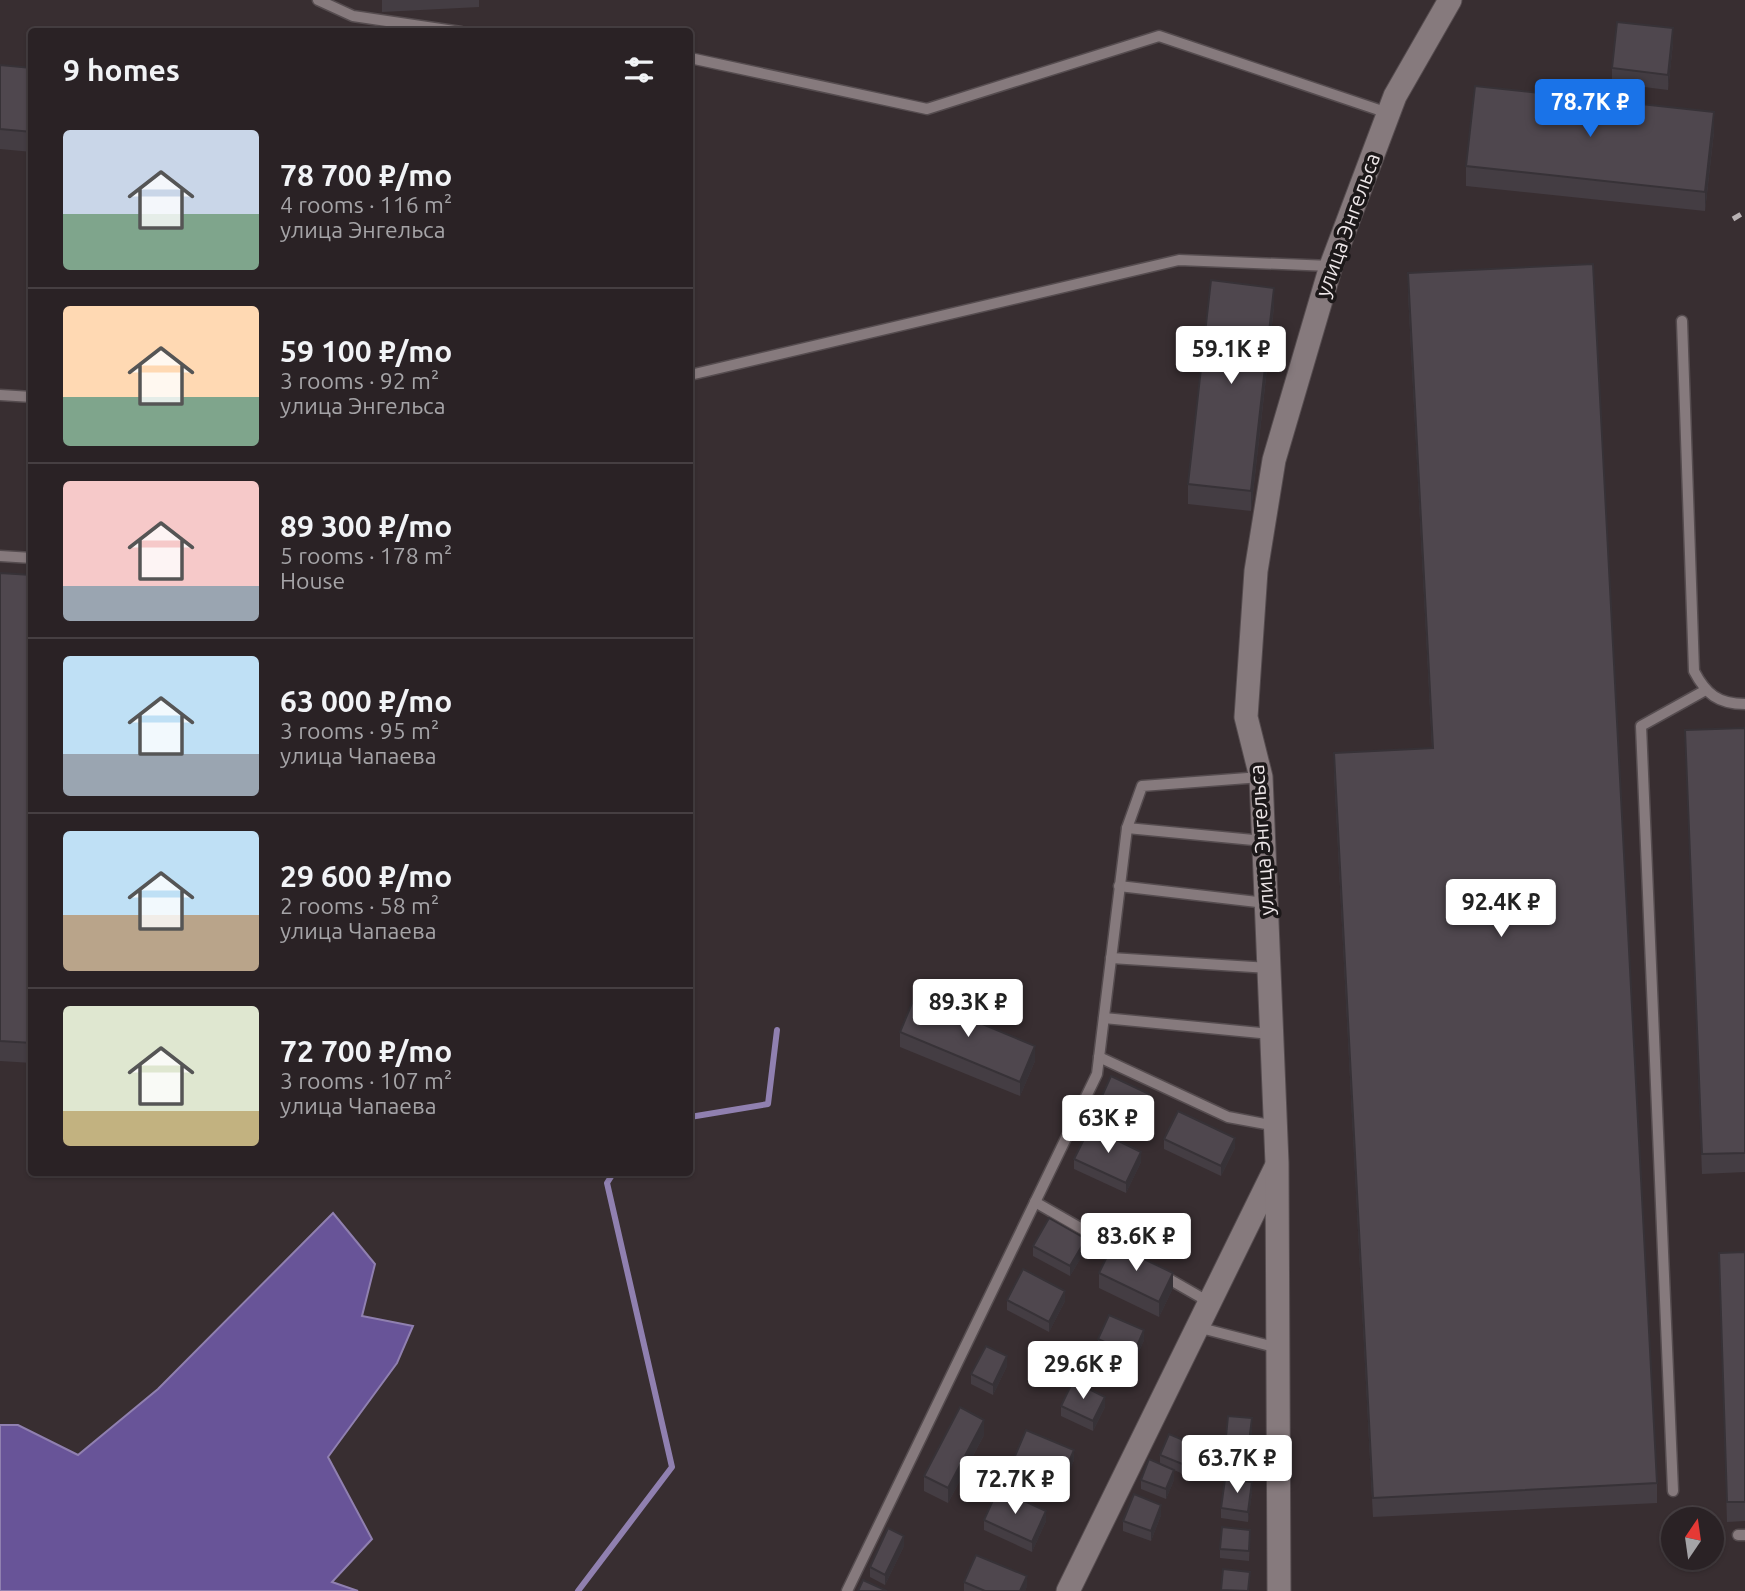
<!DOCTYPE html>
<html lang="en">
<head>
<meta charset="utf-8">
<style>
	:root { --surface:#2a2225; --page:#322a2d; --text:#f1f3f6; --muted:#a5a4a7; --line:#463f42; --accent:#1a73e8 }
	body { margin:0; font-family:Ubuntu,sans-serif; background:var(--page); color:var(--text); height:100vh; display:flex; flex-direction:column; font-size:26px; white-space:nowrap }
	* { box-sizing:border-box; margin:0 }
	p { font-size:23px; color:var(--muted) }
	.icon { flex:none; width:38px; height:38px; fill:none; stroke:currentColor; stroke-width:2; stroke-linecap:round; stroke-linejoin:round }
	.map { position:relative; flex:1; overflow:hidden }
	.details { position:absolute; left:28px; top:28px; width:665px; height:1148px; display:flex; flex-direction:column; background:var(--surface); border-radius:7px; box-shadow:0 2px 5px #0004,0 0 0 2px var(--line) }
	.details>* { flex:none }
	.needle { width:46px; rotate:13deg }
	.buttons { position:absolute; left:1661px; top:1507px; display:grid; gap:14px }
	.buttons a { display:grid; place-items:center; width:63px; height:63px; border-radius:50%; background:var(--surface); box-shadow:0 2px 5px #0004,0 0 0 2px var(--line); font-size:35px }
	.price { position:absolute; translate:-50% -60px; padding:0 16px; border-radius:7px; background:#fff; color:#222; font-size:23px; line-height:46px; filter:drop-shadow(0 2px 4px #0008) }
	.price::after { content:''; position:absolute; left:50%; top:42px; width:21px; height:16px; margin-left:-10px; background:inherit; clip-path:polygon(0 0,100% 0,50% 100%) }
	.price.current { background:var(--accent); color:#fff }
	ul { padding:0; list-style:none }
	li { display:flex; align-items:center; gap:21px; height:175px; padding:0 35px }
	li+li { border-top:2px solid var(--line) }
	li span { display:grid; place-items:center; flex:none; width:196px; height:140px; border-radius:7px; color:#555 }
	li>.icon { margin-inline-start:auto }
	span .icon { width:84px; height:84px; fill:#fffc; stroke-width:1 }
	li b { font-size:30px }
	h2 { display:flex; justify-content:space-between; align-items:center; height:84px; padding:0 35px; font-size:30px }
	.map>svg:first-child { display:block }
	.water { fill:#685498; stroke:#9080b0; stroke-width:2 }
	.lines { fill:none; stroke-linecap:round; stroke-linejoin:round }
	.stream { stroke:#9080b0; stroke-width:6 }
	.lane-casing { stroke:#554c4f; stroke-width:13 }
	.street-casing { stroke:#554c4f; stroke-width:25 }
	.lane { stroke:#867a7d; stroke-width:10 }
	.street { stroke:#867a7d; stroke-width:23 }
	.rail { stroke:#b8b1b3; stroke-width:5; stroke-dasharray:9 9; stroke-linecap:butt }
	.wall { fill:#443d43 }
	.shaded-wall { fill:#373237 }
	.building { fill:#4f474e; stroke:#373237; stroke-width:2 }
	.labels { text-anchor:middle; stroke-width:7; stroke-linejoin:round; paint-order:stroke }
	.street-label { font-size:21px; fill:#ede6e8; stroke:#1c1819 }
</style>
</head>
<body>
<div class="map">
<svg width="1745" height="1591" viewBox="0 0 1745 1591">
	<rect width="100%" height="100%" fill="#382e31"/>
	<path class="water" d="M333 1213 375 1264 362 1316 413 1326 397 1363 328 1457 372 1539 332 1582 358 1591H0V1425H18L78 1455 158 1389Z"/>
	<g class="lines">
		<g class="stream">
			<path d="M690 1117 768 1104 777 1030"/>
			<path d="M578 1591 672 1467 607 1183 614 1172"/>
		</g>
		<g class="lane-casing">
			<g id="lane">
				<path d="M318 0 353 16 461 32"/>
				<path d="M690 58 927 109 1159 36 1388 113"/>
				<path d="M1682 321 1694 671C1706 694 1718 704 1745 704"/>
				<path d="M690 375 1179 260 1331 266"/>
				<path d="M0 395 32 397"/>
				<path d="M0 556 32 558"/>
				<path d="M1127 828 1264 841"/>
				<path d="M1119 886 1266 903"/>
				<path d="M1111 958 1269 968"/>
				<path d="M1104 1018 1271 1034"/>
				<path d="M1099 1057 1228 1117 1276 1126"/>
				<path d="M1035 1202 1124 1253"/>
				<path d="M1162 1275 1209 1302"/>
				<path d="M1197 1327 1278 1348"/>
				<path d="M1673 1491 1641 726 1704 691"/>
				<path d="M1738 1535H1745"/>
				<path d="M847 1591 1097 1074 1127 828 1142 786 1261 777"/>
			</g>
		</g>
		<g class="street-casing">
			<g id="street">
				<path d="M1068 1591 1275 1169"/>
				<path d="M1279 1591 1277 1163 1261 777 1246 717 1256 571 1274 460 1331 266 1395 96 1450 0"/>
			</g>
		</g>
		<use href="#lane" class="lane"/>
		<use href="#street" class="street"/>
		<path class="rail" d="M1733 219 1745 212"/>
	</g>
	<g class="wall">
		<path d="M382 0H479V7L382 12Z"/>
		<path d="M1673 43 1668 90 1612 83V68Z"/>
		<path d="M0 65 32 68V152L0 149Z"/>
		<path d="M1714 132 1705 211 1466 186V166Z"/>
		<path d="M1408 273 1657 1483V1503L1373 1517 1334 773V753L1432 748 1408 293Z"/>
		<path d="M1274 307 1251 511 1188 504V484Z"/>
		<path d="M0 573 32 575V1063L0 1061Z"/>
		<path d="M1745 728V1172L1702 1174 1685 730Z"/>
		<path d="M900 1032 1035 1061 1020 1096 900 1047Z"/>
		<path d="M1149 1104 1136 1133 1098 1115V1105Z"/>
		<path d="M1164 1139 1235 1148 1221 1176 1164 1149Z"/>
		<path d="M1074 1159 1141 1162 1126 1193 1074 1169Z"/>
		<path d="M1033 1246 1086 1249 1070 1276 1033 1256Z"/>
		<path d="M1745 1252V1521L1727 1522 1719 1253Z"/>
		<path d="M1099 1273 1173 1288 1159 1317 1099 1288Z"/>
		<path d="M1007 1300 1065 1301 1049 1332 1007 1310Z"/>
		<path d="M1098 1339 1144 1340 1133 1365 1098 1349Z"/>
		<path d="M1007 1366 993 1395 971 1384V1374Z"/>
		<path d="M1061 1406 1105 1407 1093 1431 1061 1416Z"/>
		<path d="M1252 1428 1248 1460 1225 1457V1447Z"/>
		<path d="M984 1435 948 1503 924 1491V1476Z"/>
		<path d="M1160 1455 1205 1459 1197 1480 1174 1470V1480L1166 1499 1141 1489V1480L1160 1464Z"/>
		<path d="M1074 1460 1060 1493 1012 1473V1463Z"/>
		<path d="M1252 1492 1248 1522 1221 1518V1508Z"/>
		<path d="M1161 1515 1151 1541 1123 1531V1521Z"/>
		<path d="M984 1520 1046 1521 1032 1552 984 1530Z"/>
		<path d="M1250 1540 1249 1561 1220 1558V1549Z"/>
		<path d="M904 1546 885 1585 870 1577V1567Z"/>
		<path d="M964 1582 1027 1586 1025 1591H964Z"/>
	</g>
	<g class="shaded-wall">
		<path d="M1673 28V43L1668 90V75Z"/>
		<path d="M1714 112V132L1705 211V192Z"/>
		<path d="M1274 288V307L1251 511V491Z"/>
		<path d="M1035 1046V1061L1020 1096V1082Z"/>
		<path d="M1149 1094V1104L1136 1133V1123Z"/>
		<path d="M1235 1138V1148L1221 1176V1166Z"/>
		<path d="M1141 1152V1162L1126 1193V1183Z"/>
		<path d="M1086 1239V1249L1070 1276V1266Z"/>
		<path d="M1173 1273V1288L1159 1317V1302Z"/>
		<path d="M1065 1291V1301L1049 1332V1322Z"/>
		<path d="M1144 1330V1340L1133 1365V1355Z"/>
		<path d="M1007 1356V1366L993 1395V1385Z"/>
		<path d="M1105 1397V1407L1093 1431V1421Z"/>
		<path d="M1252 1418V1428L1248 1460V1450Z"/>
		<path d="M984 1420V1435L948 1503V1488Z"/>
		<path d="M1205 1449V1459L1197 1480V1470Z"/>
		<path d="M1074 1450V1460L1060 1493V1483Z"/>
		<path d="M1174 1470V1480L1166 1499V1489Z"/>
		<path d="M1252 1482V1492L1248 1522V1512Z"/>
		<path d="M1161 1505V1515L1151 1541V1531Z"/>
		<path d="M1046 1511V1521L1032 1552V1542Z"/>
		<path d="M904 1536V1546L885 1585V1575Z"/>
		<path d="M1027 1576V1586L1025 1591H1020Z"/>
	</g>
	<g class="building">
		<path d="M1617 22 1673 28 1668 75 1612 68Z"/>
		<path d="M0 65 32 68V132L0 129Z"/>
		<path d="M1475 86 1714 112 1705 192 1466 166Z"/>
		<path d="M1593 264 1657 1483 1373 1498 1334 753 1433 748 1408 273Z"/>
		<path d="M1211 280 1274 288 1251 491 1188 484Z"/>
		<path d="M0 573 32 575V1043L0 1041Z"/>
		<path d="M1745 728V1153L1702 1154 1685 730Z"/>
		<path d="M915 996 1035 1046 1020 1082 900 1032Z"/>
		<path d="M1111 1076 1149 1094 1136 1123 1098 1105Z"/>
		<path d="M1178 1111 1235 1138 1221 1166 1164 1139Z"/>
		<path d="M1090 1127 1141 1152 1126 1183 1074 1159Z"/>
		<path d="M1049 1218 1086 1239 1070 1266 1033 1246Z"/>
		<path d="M1113 1244 1173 1273 1159 1302 1099 1273Z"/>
		<path d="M1745 1252V1502H1727L1719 1253Z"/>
		<path d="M1023 1269 1065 1291 1049 1322 1007 1300Z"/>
		<path d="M1109 1315 1144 1330 1133 1355 1098 1339Z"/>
		<path d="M986 1346 1007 1356 993 1385 971 1374Z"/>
		<path d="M1073 1381 1105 1397 1093 1421 1061 1406Z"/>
		<path d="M960 1407 984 1420 948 1488 924 1476Z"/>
		<path d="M1228 1416 1252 1418 1248 1450 1225 1447Z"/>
		<path d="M1026 1430 1074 1450 1060 1483 1012 1463Z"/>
		<path d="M1169 1434 1205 1449 1197 1470 1160 1455Z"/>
		<path d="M1149 1459 1174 1470 1166 1489 1141 1480Z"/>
		<path d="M1225 1479 1252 1482 1248 1512 1221 1508Z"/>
		<path d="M998 1489 1046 1511 1032 1542 984 1520Z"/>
		<path d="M1134 1494 1161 1505 1151 1531 1123 1521Z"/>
		<path d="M1222 1527 1250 1530 1249 1551 1220 1549Z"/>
		<path d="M888 1528 904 1536 885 1575 870 1567Z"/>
		<path d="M976 1555 1027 1576 1020 1591H985L964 1582Z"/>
		<path d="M1223 1569 1250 1572 1248 1591 1221 1590Z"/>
		<path d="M863 1580 887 1591H858Z"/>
	</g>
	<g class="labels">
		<g class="street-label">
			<text transform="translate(1348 225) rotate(-70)" y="7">улица Энгельса</text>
			<text transform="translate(1262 840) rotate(-94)" y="7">улица Энгельса</text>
		</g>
	</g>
</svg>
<div class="buttons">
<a><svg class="needle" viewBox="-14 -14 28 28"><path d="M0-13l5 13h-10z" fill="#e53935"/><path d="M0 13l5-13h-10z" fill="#a5a4a7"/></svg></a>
</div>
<b class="price current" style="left:1590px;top:139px">78.7K ₽</b>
<b class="price" style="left:1231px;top:386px">59.1K ₽</b>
<b class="price" style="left:1501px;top:939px">92.4K ₽</b>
<b class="price" style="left:968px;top:1039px">89.3K ₽</b>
<b class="price" style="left:1108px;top:1155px">63K ₽</b>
<b class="price" style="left:1136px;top:1273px">83.6K ₽</b>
<b class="price" style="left:1083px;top:1401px">29.6K ₽</b>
<b class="price" style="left:1237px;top:1495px">63.7K ₽</b>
<b class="price" style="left:1015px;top:1516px">72.7K ₽</b>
<section class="details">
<h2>9 homes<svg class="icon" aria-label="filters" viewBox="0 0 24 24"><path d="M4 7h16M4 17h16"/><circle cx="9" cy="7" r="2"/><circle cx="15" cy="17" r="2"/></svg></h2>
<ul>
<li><span style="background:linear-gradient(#c9d6e8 60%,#7fa58c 0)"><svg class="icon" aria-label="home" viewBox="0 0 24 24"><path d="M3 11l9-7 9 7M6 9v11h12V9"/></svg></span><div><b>78 700 ₽/mo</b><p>4 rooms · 116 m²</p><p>улица Энгельса</p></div></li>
<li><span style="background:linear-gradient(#ffd9b3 65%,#7fa58c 0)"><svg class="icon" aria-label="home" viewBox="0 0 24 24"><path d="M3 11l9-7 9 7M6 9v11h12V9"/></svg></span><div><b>59 100 ₽/mo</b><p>3 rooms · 92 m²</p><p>улица Энгельса</p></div></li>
<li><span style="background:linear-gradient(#f6c9c9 75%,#9aa5b1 0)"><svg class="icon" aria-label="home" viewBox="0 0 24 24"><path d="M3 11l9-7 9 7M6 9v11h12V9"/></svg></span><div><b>89 300 ₽/mo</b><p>5 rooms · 178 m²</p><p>House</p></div></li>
<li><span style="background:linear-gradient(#bfe0f5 70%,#9aa5b1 0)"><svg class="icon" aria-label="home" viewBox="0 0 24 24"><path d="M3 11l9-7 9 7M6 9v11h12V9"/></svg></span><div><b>63 000 ₽/mo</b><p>3 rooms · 95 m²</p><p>улица Чапаева</p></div></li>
<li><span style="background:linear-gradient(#bfe0f5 60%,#b9a48a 0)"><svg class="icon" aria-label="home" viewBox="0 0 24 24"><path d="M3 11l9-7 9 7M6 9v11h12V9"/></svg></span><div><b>29 600 ₽/mo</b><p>2 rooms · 58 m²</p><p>улица Чапаева</p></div></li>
<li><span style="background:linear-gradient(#dfe7d0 75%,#c2b280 0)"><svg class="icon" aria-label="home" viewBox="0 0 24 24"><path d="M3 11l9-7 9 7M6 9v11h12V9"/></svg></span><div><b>72 700 ₽/mo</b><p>3 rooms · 107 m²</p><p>улица Чапаева</p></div></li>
</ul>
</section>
</div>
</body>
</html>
